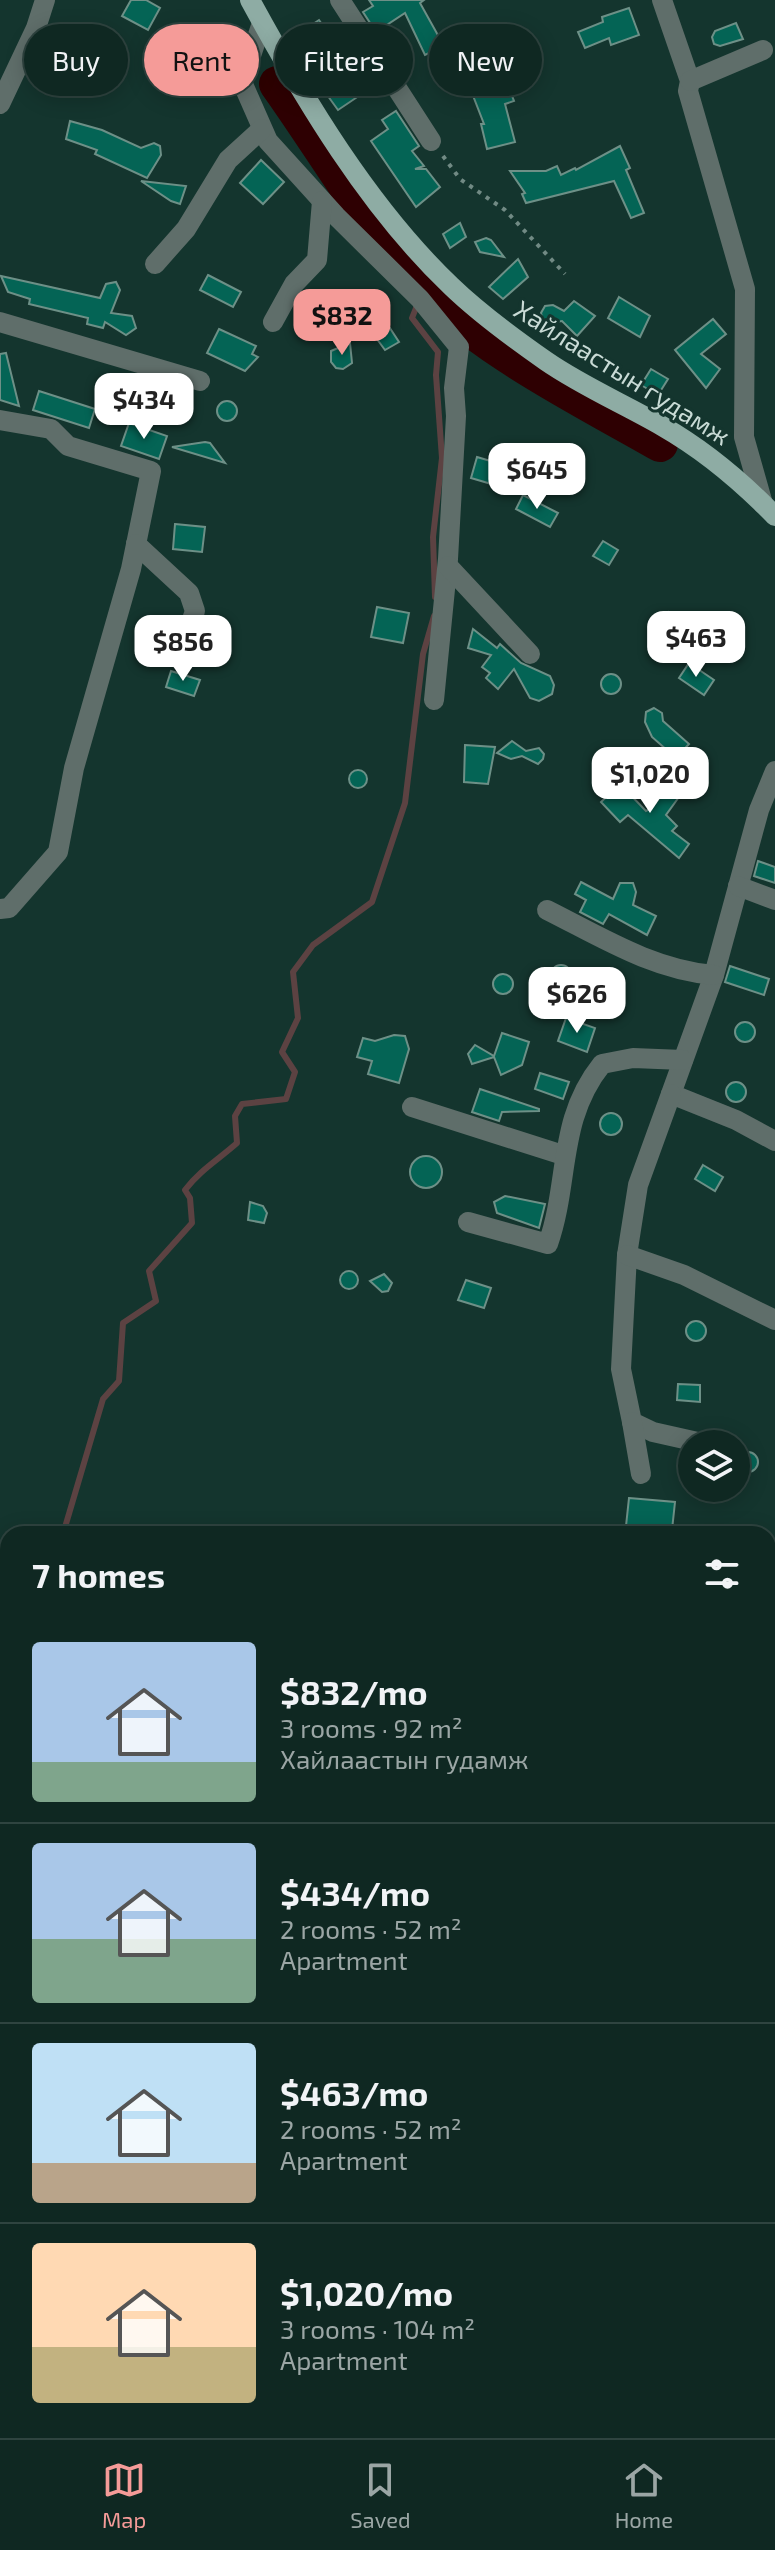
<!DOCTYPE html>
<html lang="en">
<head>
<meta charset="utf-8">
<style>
	:root { --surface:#0f2822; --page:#1d342f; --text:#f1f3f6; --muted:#9ba6a5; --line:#2f4440; --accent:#f59b98 }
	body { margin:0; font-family:"Exo 2",sans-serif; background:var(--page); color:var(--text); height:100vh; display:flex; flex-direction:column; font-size:30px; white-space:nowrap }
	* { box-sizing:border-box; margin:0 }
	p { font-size:26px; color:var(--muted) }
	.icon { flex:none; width:44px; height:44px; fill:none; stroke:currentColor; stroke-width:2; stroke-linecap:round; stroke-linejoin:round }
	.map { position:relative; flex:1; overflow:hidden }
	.side { position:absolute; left:0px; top:1526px; width:776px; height:912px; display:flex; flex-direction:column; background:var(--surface); border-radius:24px 24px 0 0; box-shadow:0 4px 20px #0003,0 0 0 2px var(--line) }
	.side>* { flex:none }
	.banner { position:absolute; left:24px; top:24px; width:728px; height:72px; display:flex; gap:16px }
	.buttons { position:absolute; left:678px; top:1430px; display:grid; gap:16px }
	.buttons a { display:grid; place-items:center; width:72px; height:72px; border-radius:50%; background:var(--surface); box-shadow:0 4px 20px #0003,0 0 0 2px var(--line); font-size:40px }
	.price { position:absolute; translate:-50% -68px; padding:0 18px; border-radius:16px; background:#fff; color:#222; font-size:26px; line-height:52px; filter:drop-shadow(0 2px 4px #0008) }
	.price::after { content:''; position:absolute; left:50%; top:48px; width:24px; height:18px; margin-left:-12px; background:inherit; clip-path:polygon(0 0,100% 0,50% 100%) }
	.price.on { background:var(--accent); color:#111 }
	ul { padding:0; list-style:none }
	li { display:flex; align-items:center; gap:24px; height:200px; padding:0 32px }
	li+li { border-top:2px solid var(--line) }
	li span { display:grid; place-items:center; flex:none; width:224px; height:160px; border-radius:8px; color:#555 }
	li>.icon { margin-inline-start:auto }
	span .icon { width:96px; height:96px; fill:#fffc; stroke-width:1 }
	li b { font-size:34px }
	h2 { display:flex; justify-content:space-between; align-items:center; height:96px; padding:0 32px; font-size:34px }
	.pill { padding:0 28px; border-radius:36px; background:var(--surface); box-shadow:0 4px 20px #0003,0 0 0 2px var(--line); font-size:28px; line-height:72px }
	.pill.on { background:var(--accent); color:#111 }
	.dock { display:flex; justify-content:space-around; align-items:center; height:112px; border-top:2px solid var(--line); background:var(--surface); font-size:22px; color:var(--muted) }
	.dock a { display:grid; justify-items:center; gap:4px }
	.dock .on { color:var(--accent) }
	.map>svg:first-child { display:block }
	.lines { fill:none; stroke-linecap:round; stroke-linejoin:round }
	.stream { stroke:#5c4242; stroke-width:6 }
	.river { stroke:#2e0002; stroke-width:36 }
	.building { fill:#046455; stroke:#6d9087; stroke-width:2 }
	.path { stroke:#718a84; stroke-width:4; stroke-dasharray:4 6; stroke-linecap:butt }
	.minor { stroke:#5f6e6a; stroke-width:20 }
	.major { stroke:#8eaca4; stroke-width:20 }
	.labels { text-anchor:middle; stroke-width:6; stroke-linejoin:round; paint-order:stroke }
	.street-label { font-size:26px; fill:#c9dbd6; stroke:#14352e }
</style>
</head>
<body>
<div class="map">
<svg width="775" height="2438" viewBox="0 0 775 2438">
	<rect width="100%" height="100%" fill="#14352e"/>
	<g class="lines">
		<g class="stream">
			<path d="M418 303 412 318 438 352 436 375 442 458 433 537 435 597"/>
			<path d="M63 1534 103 1399 119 1381 123 1323 156 1301 149 1271 192 1223 190 1198 185 1190C199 1171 219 1159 237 1143L235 1116 242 1104 286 1099 295 1072 282 1052 298 1018 293 972 313 945 372 902 405 803 423 654 434 616"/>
			<path d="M0 1670 8 1661"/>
		</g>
		<path class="river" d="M277 84C322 147 364 219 414 277 473 346 582 399 660 444"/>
	</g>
	<g class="building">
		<path d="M131 0H146L160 8 148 30 122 16Z"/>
		<path d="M369 0H424L420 3 444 46 425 55 405 13 376 32 363 12 373 6Z"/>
		<path d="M629 8 639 35 611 45 609 38 585 48 578 32 603 22 602 17Z"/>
		<path d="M319 20 330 36 309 49 299 33Z"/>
		<path d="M736 23 743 39 720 46 714 44 712 37 715 31Z"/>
		<path d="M514 34 522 62 501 68 514 101 505 104 515 142 487 149 481 124H484L472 93 484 88 471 46Z"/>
		<path d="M77 52 112 63 107 79 73 67Z"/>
		<path d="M364 63 378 83 338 110 325 92Z"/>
		<path d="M396 111 419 146 412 151 424 166 415 169H426L440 187 416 207 371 141 388 129 382 120Z"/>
		<path d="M70 121 102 130 141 148 154 143 160 146 161 155 147 178 95 154 97 150 66 139Z"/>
		<path d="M620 146 630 168 626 170 644 213 631 218 614 181 526 203 522 194 525 193 510 171H546L557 166 561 175 575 168 576 170Z"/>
		<path d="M261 160 284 182 263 204 240 183Z"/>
		<path d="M141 181 186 186 180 204 171 201Z"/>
		<path d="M460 223 466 237 450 248 443 234Z"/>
		<path d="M486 238 491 240 504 257 480 252 475 242Z"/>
		<path d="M518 259 528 277 503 299 489 287Z"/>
		<path d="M208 275 241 292 233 307 200 290Z"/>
		<path d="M1 276 100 298 106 284 116 282 120 290 111 313 132 316 136 328 126 335 105 322 103 328 87 324 88 318 29 304 30 299 8 292Z"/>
		<path d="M619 297 650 316 640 337 608 318Z"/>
		<path d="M574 301 595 316 577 336 562 321 549 323 543 321 541 313 545 306 553 305 564 311Z"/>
		<path d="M380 313 399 342 385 350 374 335 337 343Z"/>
		<path d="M713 319 726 334 701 354 720 369 706 388 675 350Z"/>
		<path d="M219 329 256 346 252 354 258 357 245 371 207 353Z"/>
		<path d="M350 343 352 363 343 369 336 368 331 362V351Z"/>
		<path d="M6 353 19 406 0 400V354Z"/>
		<path d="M651 369 668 379 658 395 641 385Z"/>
		<path d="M39 391 95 409 89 428 33 410Z"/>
		<circle cx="227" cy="411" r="10"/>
		<path d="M129 423 167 436 159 459 121 446Z"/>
		<path d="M205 442 210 443 225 463 172 447Z"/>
		<path d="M477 457 504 465 498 486 471 478Z"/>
		<path d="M523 495 558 513 550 527 516 509Z"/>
		<path d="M175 524 205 527 202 552 173 549Z"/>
		<path d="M603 541 618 550 609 565 593 556Z"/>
		<path d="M377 607 409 613 403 643 371 637Z"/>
		<path d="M669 612 694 621 687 642 662 633Z"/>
		<path d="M473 629 497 648 500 644 521 663 550 676 554 685 552 694 539 701 530 698 514 669 498 689 486 678 490 673 482 667 491 655 468 648Z"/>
		<path d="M689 663 714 680 704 695 679 678Z"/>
		<path d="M171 671 200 680 194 696 166 687Z"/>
		<circle cx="611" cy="684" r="10"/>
		<path d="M654 708 662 713 663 721 689 744 676 758 652 737 645 722 646 712Z"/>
		<path d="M512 741 526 751 539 748 544 754 543 759 538 764 522 756 511 759 497 753Z"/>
		<path d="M465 745 495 747 488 784 464 782Z"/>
		<circle cx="358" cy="779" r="9"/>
		<path d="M672 781 684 790 666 815 677 826 672 831 689 844 679 858 628 815 620 822 601 802 620 784 646 811 652 808Z"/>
		<path d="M758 861 775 867V883L754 876Z"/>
		<path d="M581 882 613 899 620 883H633L636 892 633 905 656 916 647 935 609 914 603 924 580 912 586 900 575 894Z"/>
		<circle cx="561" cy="975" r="10"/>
		<path d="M730 966 769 979 764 995 725 982Z"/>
		<circle cx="503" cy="984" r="10"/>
		<path d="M566 1018 595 1028 587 1052 558 1041Z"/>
		<circle cx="745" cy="1032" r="10"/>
		<path d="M502 1033 529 1042 522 1065 501 1075 494 1057 472 1064 468 1054 475 1045 494 1056Z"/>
		<path d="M394 1035 405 1036 409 1049 399 1083 368 1074 372 1061 357 1057 363 1038 375 1041Z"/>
		<path d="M540 1073 569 1082 563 1099 535 1089Z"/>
		<circle cx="736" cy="1092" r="10"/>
		<path d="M480 1089 539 1109V1111L502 1112 499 1121 472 1112Z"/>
		<circle cx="611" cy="1124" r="11"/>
		<circle cx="426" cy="1172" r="16"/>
		<path d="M703 1165 723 1177 715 1191 695 1179Z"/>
		<path d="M505 1196 545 1204 539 1228 497 1213 494 1202Z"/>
		<path d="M250 1202 263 1206 267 1213 264 1223 248 1220Z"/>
		<circle cx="349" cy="1280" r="9"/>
		<path d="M384 1274 392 1283 388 1291 382 1292 370 1281Z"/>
		<path d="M466 1280 491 1288 484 1308 458 1300Z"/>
		<circle cx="696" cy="1331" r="10"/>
		<path d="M678 1384 700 1385V1402L677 1400Z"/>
		<circle cx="748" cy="1462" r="10"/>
		<path d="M629 1498 675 1502 672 1530 626 1526Z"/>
	</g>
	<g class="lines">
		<g class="path">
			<path d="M443 156 460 179 505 210 565 274"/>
			<path d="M0 2385 8 2388"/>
			<path d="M94 2430 108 2438"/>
		</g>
		<g class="minor">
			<path d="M340 0 431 141"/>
			<path d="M662 0 690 81 688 91 745 289 744 437 763 504"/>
			<path d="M262 23 242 82 268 141 336 216 420 299 459 347 454 388 456 416 448 559 434 700"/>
			<path d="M690 81 763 50"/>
			<path d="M0 104 36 28 45 0"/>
			<path d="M155 264 186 229 228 160 262 129"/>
			<path d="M0 322 200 381"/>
			<path d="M273 322 294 284 317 260 322 201"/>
			<path d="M0 420 51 429 68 446 151 471 131 569 74 768 58 852 9 908 0 909"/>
			<path d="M136 544 189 593 195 611 178 659"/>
			<path d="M448 566 530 654"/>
			<path d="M775 771 759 810 714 975 671 1094 736 1120 775 1141"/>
			<path d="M738 886 775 900"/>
			<path d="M547 910C601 937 653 970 714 975"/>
			<path d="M671 1094 638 1185 627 1255 621 1369 632 1422 653 1432 702 1443"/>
			<path d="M412 1107 563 1155"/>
			<path d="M468 1222 548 1244C570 1181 557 1120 602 1064L633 1058 683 1060"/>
			<path d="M627 1255 684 1275 775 1320"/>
			<path d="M632 1422 641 1474"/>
		</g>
		<path class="major" d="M250 0C304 99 369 208 451 286 480 314 513 338 546 361 582 386 624 404 662 426 704 450 742 482 775 516"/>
	</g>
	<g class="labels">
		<g class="street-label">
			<text transform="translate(622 373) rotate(32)" y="9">Хайлаастын гудамж</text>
		</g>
	</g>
</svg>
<div class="buttons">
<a><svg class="icon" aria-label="layers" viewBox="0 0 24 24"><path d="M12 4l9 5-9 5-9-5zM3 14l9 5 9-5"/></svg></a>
</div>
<b class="price on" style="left:342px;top:357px">$832</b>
<b class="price" style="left:144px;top:441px">$434</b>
<b class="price" style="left:537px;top:511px">$645</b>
<b class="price" style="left:696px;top:679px">$463</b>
<b class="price" style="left:183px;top:683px">$856</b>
<b class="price" style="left:650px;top:815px">$1,020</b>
<b class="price" style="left:577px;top:1035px">$626</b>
<div class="banner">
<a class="pill">Buy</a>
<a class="pill on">Rent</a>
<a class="pill">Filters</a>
<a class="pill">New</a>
</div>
<section class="side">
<h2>7 homes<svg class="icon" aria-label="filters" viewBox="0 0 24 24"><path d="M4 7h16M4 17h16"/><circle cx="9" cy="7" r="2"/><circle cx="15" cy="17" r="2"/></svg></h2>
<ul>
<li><span style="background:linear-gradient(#a9c7e8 75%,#7fa58c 0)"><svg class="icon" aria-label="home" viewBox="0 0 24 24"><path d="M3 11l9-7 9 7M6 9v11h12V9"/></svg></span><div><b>$832/mo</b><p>3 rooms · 92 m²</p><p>Хайлаастын гудамж</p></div></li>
<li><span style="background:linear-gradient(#a9c7e8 60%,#7fa58c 0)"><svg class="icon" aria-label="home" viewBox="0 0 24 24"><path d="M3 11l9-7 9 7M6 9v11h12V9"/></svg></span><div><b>$434/mo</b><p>2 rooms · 52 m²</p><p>Apartment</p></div></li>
<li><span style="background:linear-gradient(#bfe0f5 75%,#b9a48a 0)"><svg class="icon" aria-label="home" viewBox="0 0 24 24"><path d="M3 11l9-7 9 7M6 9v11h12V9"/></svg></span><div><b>$463/mo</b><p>2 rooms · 52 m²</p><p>Apartment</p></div></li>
<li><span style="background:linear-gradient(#ffd9b3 65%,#c2b280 0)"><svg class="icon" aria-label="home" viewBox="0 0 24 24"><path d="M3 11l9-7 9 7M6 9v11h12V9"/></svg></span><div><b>$1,020/mo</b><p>3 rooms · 104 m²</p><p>Apartment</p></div></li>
</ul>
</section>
</div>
<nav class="dock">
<a class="on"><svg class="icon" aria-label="map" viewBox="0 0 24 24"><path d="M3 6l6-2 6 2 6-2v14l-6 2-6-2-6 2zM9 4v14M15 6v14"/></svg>Map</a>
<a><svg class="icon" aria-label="saved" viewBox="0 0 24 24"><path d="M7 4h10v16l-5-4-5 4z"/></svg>Saved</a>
<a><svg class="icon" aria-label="home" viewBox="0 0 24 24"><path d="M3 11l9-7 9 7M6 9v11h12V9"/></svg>Home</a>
</nav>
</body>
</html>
